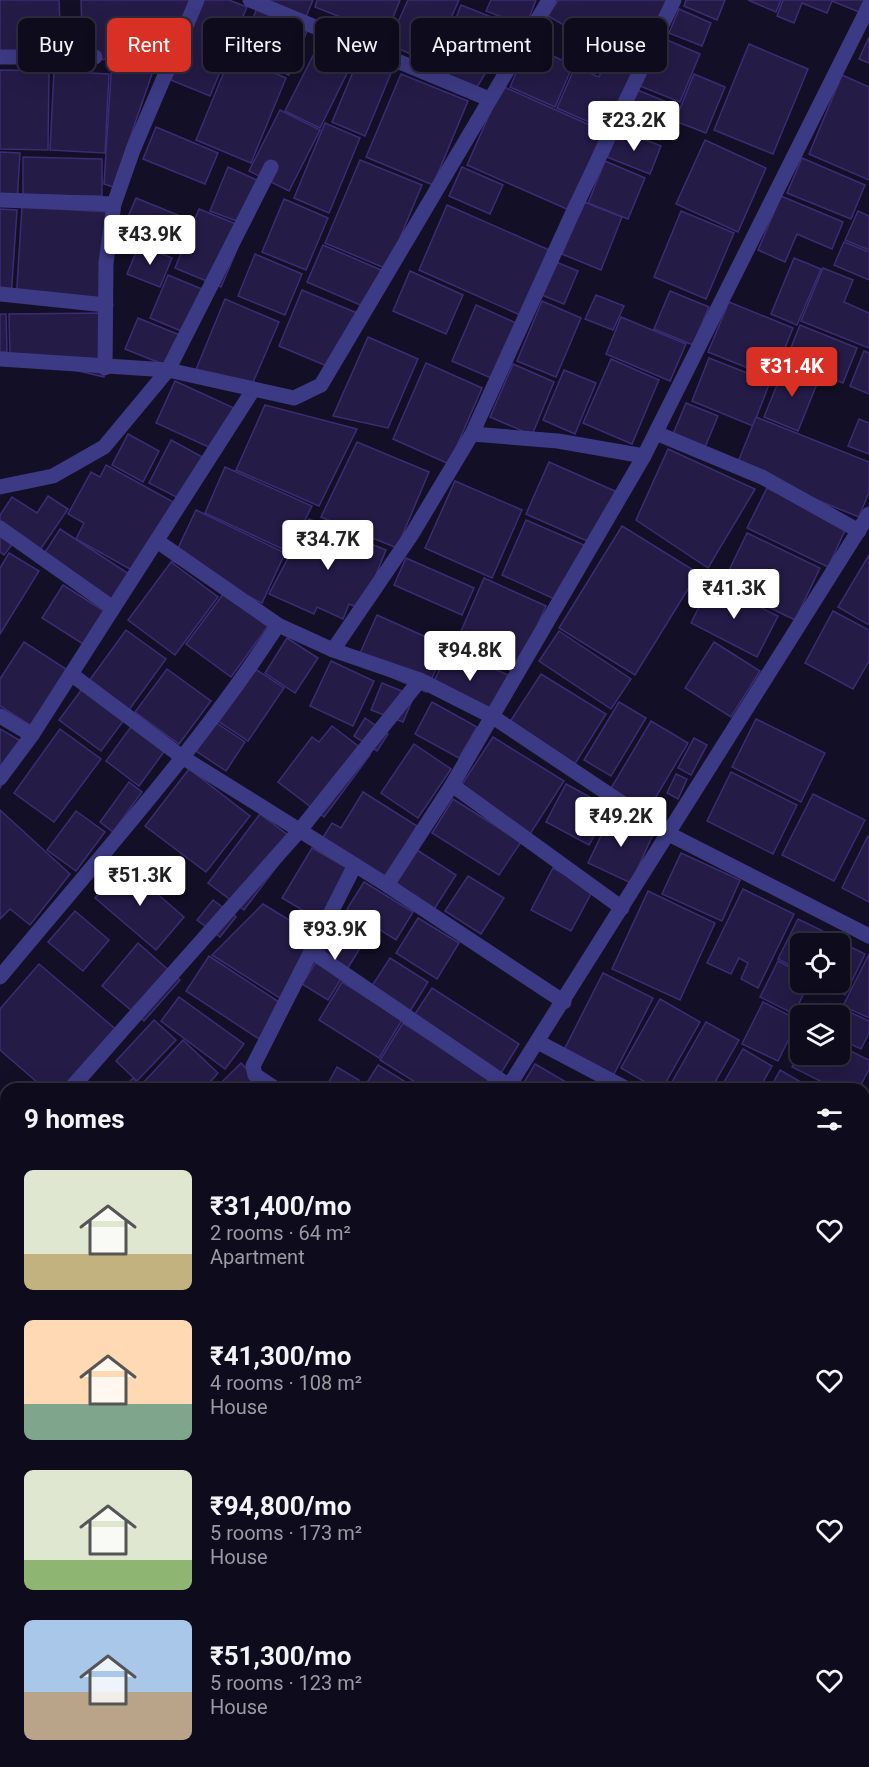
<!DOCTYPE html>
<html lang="en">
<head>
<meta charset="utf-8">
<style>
	:root { --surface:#0e0b1c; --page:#1c1929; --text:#f1f3f6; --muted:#9b9ba3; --line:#2e2b3b; --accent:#d93025 }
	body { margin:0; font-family:Roboto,sans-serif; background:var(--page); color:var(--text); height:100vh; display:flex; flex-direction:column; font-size:22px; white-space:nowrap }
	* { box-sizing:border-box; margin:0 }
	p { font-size:20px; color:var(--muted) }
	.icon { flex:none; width:33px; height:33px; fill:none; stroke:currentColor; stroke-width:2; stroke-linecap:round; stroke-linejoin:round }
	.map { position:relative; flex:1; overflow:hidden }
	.sheet { position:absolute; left:0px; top:1083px; width:870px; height:684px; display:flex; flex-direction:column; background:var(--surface); border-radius:18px 18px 0 0; box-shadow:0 6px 24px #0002,0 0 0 2px var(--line) }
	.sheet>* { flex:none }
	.top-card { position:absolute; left:18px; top:18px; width:834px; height:54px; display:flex; gap:12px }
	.fabs { position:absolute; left:790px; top:933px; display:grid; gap:12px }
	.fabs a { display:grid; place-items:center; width:60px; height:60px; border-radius:9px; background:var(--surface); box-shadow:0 6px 24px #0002,0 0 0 2px var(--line); font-size:30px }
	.price { position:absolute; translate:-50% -51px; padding:0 14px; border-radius:6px; background:#fff; color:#222; font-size:20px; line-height:39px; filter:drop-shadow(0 2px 3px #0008) }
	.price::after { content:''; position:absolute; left:50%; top:36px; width:18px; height:14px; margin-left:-9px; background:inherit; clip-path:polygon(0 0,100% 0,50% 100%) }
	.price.current { background:var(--accent); color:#fff }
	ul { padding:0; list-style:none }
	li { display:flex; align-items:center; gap:18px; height:150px; padding:0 24px }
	li span { display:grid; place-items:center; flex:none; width:168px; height:120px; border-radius:9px; color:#555 }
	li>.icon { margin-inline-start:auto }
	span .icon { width:72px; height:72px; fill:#fffc; stroke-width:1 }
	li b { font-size:26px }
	h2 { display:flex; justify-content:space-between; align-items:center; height:72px; padding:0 24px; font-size:26px }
	.tag { padding:0 21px; border-radius:9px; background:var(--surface); box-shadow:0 6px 24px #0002,0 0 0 2px var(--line); font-size:21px; line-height:54px }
	.tag.current { background:var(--accent); color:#fff }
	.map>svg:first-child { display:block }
	.building { fill:#241b47; stroke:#3b2d73; stroke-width:1.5 }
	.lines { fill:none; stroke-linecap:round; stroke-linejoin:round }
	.minor { stroke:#3d3a85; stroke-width:15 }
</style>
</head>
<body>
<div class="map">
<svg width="869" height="1767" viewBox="0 0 869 1767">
	<rect width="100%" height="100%" fill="#130f26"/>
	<g class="building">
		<path d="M0 0H59L61 50 0 51Z"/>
		<path d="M81 0H190L159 73 125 59 83 60Z"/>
		<path d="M204 0H229L247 7 210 96 171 80Z"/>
		<path d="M264 0H313L306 17Z"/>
		<path d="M317 0H400L386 35 315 7Z"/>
		<path d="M408 0H459L431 63 388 44Z"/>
		<path d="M491 0H536L526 26 486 11Z"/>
		<path d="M558 0H669L637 67 548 16Z"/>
		<path d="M686 0H725L717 20 684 6Z"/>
		<path d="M748 0H781L776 12Z"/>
		<path d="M783 0H864L859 12 832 1 827 13 802 3 794 23 777 16Z"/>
		<path d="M461 5 514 26 477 87 436 70Z"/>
		<path d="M257 8 308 29 289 75 238 54Z"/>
		<path d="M679 9 711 23 702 46 669 33Z"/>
		<path d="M324 34 358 51 320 128 285 111Z"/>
		<path d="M660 37 700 54 680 102 640 86Z"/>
		<path d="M869 37V63L859 59Z"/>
		<path d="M749 44 808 69 773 154 714 130Z"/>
		<path d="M528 45 573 65 555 107 510 87Z"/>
		<path d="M361 53 394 66 365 136 332 122Z"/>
		<path d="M231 55 286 78 251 163 196 140Z"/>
		<path d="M608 57 634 68 607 130 557 108 575 67 599 77Z"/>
		<path d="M112 60 152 74 113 187 104 184Z"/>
		<path d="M0 70 49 71 48 150 0 149Z"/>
		<path d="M54 71 109 74 105 153 50 150Z"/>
		<path d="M401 74 468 101 433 185 366 157Z"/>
		<path d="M694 74 725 87 706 133 675 121Z"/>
		<path d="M842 75 869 87V180L809 154Z"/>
		<path d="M502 86 603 131 569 210 467 165Z"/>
		<path d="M635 89 674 105 660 140 620 124Z"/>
		<path d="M280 110 320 130 289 191 249 171Z"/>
		<path d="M325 123 360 138 329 213 294 198Z"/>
		<path d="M156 127 218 153 205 184 143 159Z"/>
		<path d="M619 129 661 146 650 174 607 157Z"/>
		<path d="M705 140 766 168 738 232 676 204Z"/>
		<path d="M0 152 20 153 17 203 0 202Z"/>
		<path d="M23 157 102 159V196L23 195Z"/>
		<path d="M802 158 865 185 851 219 787 193Z"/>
		<path d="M360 160 422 185 387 269 325 243Z"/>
		<path d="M605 161 645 178 628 219 588 203Z"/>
		<path d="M228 167 259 181 242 223 210 211Z"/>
		<path d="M462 167 503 185 490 214 449 196Z"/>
		<path d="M781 196 843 222 832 249 797 234 785 262 758 250Z"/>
		<path d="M136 198 190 220 176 254 122 231Z"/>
		<path d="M284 199 328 218 306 270 262 252Z"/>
		<path d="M584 202 622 217 601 270 562 254Z"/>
		<path d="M447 205 549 250 520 315 419 270Z"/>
		<path d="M22 207 109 212 103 307 16 302Z"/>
		<path d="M0 209 17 210 11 298 0 297Z"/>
		<path d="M199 209 246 228 221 287 175 268Z"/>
		<path d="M681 211 734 233 706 299 654 277Z"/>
		<path d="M858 211 869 216V250L845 240Z"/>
		<path d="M844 242 869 252V280L834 265Z"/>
		<path d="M139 245 172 258 160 287 127 274Z"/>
		<path d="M323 245 381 270 365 307 307 282Z"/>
		<path d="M255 254 302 274 285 315 238 296Z"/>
		<path d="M794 258 821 269 797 325 771 314Z"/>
		<path d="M556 262 578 271 564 304 542 295Z"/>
		<path d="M823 268 853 280 844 302 869 313V348L801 321Z"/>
		<path d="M410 271 463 295 446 334 393 311Z"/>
		<path d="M168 275 209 292 191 335 150 318Z"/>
		<path d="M302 290 357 313 334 369 279 346Z"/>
		<path d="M670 291 709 307 693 345 654 329Z"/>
		<path d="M596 295 624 306 613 330 585 319Z"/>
		<path d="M225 299 279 322 248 394 195 372Z"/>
		<path d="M542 301 581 318 556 377 517 361Z"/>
		<path d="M729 302 793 328 773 378 708 352Z"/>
		<path d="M476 305 516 323 491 378 452 361Z"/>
		<path d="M102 313 104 377 10 355 9 314Z"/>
		<path d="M0 314H6L7 352H0Z"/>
		<path d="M621 317 686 344 670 381 606 354Z"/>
		<path d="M138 318 187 338 175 369 125 349Z"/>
		<path d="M800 325 857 348 843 383 786 360Z"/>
		<path d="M368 337 418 359 388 428 333 416Z"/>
		<path d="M864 351 869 353V394L850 386Z"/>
		<path d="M709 358 770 382 753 426 692 401Z"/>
		<path d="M611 359 659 380 632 444 583 423Z"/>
		<path d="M426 363 482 388 449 464 393 439Z"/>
		<path d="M513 364 554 382 532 435 490 417Z"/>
		<path d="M785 365 819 379 798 431 764 417Z"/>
		<path d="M564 370 596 383 575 434 543 420Z"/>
		<path d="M175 381 234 408 215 450 156 423Z"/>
		<path d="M686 403 718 416 703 452 671 439Z"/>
		<path d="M265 405 357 429 319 506 236 470Z"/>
		<path d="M756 417 869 462V492L859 517 736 467Z"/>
		<path d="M859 419 869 423V454L848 446Z"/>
		<path d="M128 434 159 451 143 482 112 465Z"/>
		<path d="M171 440 208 460 186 502 149 483Z"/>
		<path d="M357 442 429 472 397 548 321 517Z"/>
		<path d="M668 449 755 489 708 568 636 520Z"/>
		<path d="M549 462 617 492 594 544 526 514Z"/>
		<path d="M106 465 175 503 137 573 76 539 84 523 68 514 91 472 100 477Z"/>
		<path d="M225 467 312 506 289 552 205 513Z"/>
		<path d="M455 481 522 510 492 578 425 548Z"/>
		<path d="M767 488 847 526 828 567 747 528Z"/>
		<path d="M48 496 68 509 38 553 0 528V515L12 497 37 513Z"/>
		<path d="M196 510 285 553 262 603 172 561Z"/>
		<path d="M309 519 386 550 362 609 349 604 343 619 317 607 314 614 269 594Z"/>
		<path d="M526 520 586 546 561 602 502 575Z"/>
		<path d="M622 526 698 573 635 675 559 628Z"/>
		<path d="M60 529 129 574 109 605 40 560Z"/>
		<path d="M0 532 14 542 4 555 0 552Z"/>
		<path d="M747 533 820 568 795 620 722 585Z"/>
		<path d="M9 553 39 571 0 634V568Z"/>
		<path d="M869 555V625L838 607Z"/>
		<path d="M406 558 474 588 462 615 394 585Z"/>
		<path d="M171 562 218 597 175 655 128 620Z"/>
		<path d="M484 578 546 606 516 673 455 645Z"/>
		<path d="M711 583 778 616 757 657 691 623Z"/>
		<path d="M63 585 104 611 83 644 42 618Z"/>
		<path d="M227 589 271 622 231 677 186 644Z"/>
		<path d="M833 611 869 630V661L853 689 805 663Z"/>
		<path d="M377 615 446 646 426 692 356 662Z"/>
		<path d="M126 630 166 659 126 714 86 685Z"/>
		<path d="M559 631 631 679 611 709 539 661Z"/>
		<path d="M287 638 318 658 295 693 265 673Z"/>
		<path d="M24 642 69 671 33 727 0 706V679Z"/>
		<path d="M714 642 760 671 731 717 685 688Z"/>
		<path d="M449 649 508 675 490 715 431 688Z"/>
		<path d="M331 661 374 681 353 726 310 706Z"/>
		<path d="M254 668 284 688 248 741 218 721Z"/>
		<path d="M167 669 211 701 179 744 135 712Z"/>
		<path d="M541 674 606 714 571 770 506 728Z"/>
		<path d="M382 683 414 696 403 722 371 710Z"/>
		<path d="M82 689 124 720 101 751 59 720Z"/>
		<path d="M432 702 477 727 459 758 415 734Z"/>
		<path d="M619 702 646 718 611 776 584 760Z"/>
		<path d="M365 718 388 734 377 751 354 736Z"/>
		<path d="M756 719 825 753 801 802 732 767Z"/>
		<path d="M651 721 688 743 644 817 607 795Z"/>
		<path d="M215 722 245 742 226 771 196 751Z"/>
		<path d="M133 724 166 749 139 786 106 761Z"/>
		<path d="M332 726 370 755 324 817 278 782 312 737 319 742Z"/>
		<path d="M0 729 26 744 0 788Z"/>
		<path d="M60 729 101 759 54 822 14 793Z"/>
		<path d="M493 737 564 781 530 834 459 789Z"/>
		<path d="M694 738 707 745 691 775 678 768Z"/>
		<path d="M414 744 451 769 418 818 381 793Z"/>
		<path d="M189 769 250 816 206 872 145 826Z"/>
		<path d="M731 772 797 805 773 854 707 821Z"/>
		<path d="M676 774 687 779 678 799 667 793Z"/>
		<path d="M129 782 142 792 113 832 100 822Z"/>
		<path d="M566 784 610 808 589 845 546 822Z"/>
		<path d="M363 792 417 826 382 883 319 844 332 823 341 828Z"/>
		<path d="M813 794 865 820 834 881 782 855Z"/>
		<path d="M453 799 521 842 499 875 432 833Z"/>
		<path d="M0 810 70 874 30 925 10 909 0 919Z"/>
		<path d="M76 811 105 832 76 871 47 850Z"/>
		<path d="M612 813 654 832 631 883 588 863Z"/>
		<path d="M260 814 296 841 244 910 208 883Z"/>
		<path d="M868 836H869V902L842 888Z"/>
		<path d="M312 848 356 873 326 924 282 898Z"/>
		<path d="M417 850 456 875 433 911 394 886Z"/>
		<path d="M681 853 740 880 722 921 662 894Z"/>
		<path d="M124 865 184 917 156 950 95 898Z"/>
		<path d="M553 868 593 890 571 931 531 910Z"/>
		<path d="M468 876 504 898 481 934 445 911Z"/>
		<path d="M364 882 413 912 396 940 347 909Z"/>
		<path d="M743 889 794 914 758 988 741 979 748 963 739 958 731 974 707 963Z"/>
		<path d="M648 891 715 923 680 1000 612 969Z"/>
		<path d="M213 900 236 917 220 937 197 920Z"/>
		<path d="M263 904 317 937 283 1000 212 955Z"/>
		<path d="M75 911 109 940 83 971 48 942Z"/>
		<path d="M418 918 459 943 437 979 396 953Z"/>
		<path d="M798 919 835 937 831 944H801V971L778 959Z"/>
		<path d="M342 921 367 937 328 1000 302 984Z"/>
		<path d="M835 939 865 954 845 995 820 982H840V944H833Z"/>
		<path d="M138 943 180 980 144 1021 102 986Z"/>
		<path d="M869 954V1018L843 1006Z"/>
		<path d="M209 956 282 1004 259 1039 186 991Z"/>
		<path d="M390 958 428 982 409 1013 370 989Z"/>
		<path d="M778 961 801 973V982H809L794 1014 760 997Z"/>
		<path d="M39 964 125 1037 80 1089H45L0 1050V1009Z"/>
		<path d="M603 973 653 998 613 1076 564 1050Z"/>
		<path d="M342 982 402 1020 379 1058 319 1020Z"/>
		<path d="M432 988 519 1044 501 1073 413 1017Z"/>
		<path d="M179 997 244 1044 225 1069 161 1021Z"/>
		<path d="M660 999 700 1022 662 1089H657L621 1068Z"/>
		<path d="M763 1002 798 1020 778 1061 742 1044Z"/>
		<path d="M841 1008 869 1021V1033L861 1049 840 1039V1016H837Z"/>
		<path d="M154 1020 176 1040 137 1081 116 1061Z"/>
		<path d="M706 1022 739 1040 711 1089H668Z"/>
		<path d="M403 1023 490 1078 482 1089H426L380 1060Z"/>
		<path d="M183 1040 218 1073 204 1089H150L143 1083Z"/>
		<path d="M840 1046 869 1060V1069L859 1089H836L792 1067 801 1049V1054H840Z"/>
		<path d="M743 1049 772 1066 759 1089H720Z"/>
		<path d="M241 1063 267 1089H215Z"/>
		<path d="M535 1064 578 1089H520Z"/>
		<path d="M378 1065 417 1089H363Z"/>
		<path d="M337 1067 359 1080 354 1089H325Z"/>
		<path d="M780 1070 813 1089H770Z"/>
		<path d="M133 1078 144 1089H122Z"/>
		<path d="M0 1102 6 1107V1159L0 1166Z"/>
		<path d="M864 1115 869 1119V1156L864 1164Z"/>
		<path d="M869 1178V1203L864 1200V1185Z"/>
		<path d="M0 1188 6 1193V1221L0 1227Z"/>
		<path d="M6 1227V1278L0 1273V1234Z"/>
		<path d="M864 1255 869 1257V1274L864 1283Z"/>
		<path d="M0 1279 6 1285V1328L0 1334Z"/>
		<path d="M864 1311 869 1314V1364L864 1361Z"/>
		<path d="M6 1362V1430L0 1424V1368Z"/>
		<path d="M6 1447V1492L0 1497V1453Z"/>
		<path d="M864 1501 869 1505V1589L864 1585Z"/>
		<path d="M0 1527 6 1534V1580L0 1585Z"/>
		<path d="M869 1611V1677L864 1684V1617Z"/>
		<path d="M2 1616 6 1620V1650L0 1656Z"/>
		<path d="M6 1659V1693L0 1699V1665Z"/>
		<path d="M238 1761H294L288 1767H241Z"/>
		<path d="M349 1761H389L395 1767H356Z"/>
		<path d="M562 1761H652L647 1767H570Z"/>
		<path d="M675 1761H734L742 1767H671Z"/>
	</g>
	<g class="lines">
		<g class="minor">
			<path d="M250 0 489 99"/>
			<path d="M0 57H95"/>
			<path d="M0 200 114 204"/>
			<path d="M0 294 106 305"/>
			<path d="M0 359 168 370 294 398 321 385 549 0"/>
			<path d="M105 368 106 263 114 204 133 150 197 0"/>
			<path d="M656 433 762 477 859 531"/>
			<path d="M472 434 558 441 644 456"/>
			<path d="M0 487 53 476 104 447 168 370 271 167"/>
			<path d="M0 528 113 608"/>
			<path d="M157 541 278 625"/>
			<path d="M333 650 420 680 493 717 667 833 869 936"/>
			<path d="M71 674 182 757 387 885 564 1002"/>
			<path d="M0 716 32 735"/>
			<path d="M0 778 32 735 253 390"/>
			<path d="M452 785 622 908"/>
			<path d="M387 885 452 785 644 456 869 6"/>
			<path d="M311 951 509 1086"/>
			<path d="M0 977C95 862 197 750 278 625L333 650 412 534 472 434 573 212 674 0"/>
			<path d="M538 1042 627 1089"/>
			<path d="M70 1089 300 830 420 680"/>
			<path d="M276 1089 255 1075 253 1066 355 865"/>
			<path d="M507 1089 869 514"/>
			<path d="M0 1168 6 1161"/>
			<path d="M0 1187 6 1192"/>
			<path d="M864 1214 869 1217"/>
			<path d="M0 1335 6 1330"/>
			<path d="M864 1441 869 1434"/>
			<path d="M0 1519 6 1525"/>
			<path d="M0 1722 6 1729"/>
			<path d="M33 1761 38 1767"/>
			<path d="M393 1761 400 1767"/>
			<path d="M526 1761 527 1767"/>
			<path d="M748 1761 754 1767"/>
			<path d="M48 1767 55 1761"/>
		</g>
	</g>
</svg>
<div class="fabs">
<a><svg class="icon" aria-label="locate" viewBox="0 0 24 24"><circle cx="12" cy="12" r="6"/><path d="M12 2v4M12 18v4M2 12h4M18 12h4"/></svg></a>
<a><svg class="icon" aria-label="layers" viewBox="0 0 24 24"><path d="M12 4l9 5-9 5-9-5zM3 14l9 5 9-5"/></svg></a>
</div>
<b class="price" style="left:634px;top:152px">₹23.2K</b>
<b class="price" style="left:150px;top:266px">₹43.9K</b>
<b class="price current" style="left:792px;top:398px">₹31.4K</b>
<b class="price" style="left:328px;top:571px">₹34.7K</b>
<b class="price" style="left:734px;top:620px">₹41.3K</b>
<b class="price" style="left:470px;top:682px">₹94.8K</b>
<b class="price" style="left:621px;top:848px">₹49.2K</b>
<b class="price" style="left:140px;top:907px">₹51.3K</b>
<b class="price" style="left:335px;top:961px">₹93.9K</b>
<div class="top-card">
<a class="tag">Buy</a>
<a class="tag current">Rent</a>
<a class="tag">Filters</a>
<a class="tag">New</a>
<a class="tag">Apartment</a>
<a class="tag">House</a>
</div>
<section class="sheet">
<h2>9 homes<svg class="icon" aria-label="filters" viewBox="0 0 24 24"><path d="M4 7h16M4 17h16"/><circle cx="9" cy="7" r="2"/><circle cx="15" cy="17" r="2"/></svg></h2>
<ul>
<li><span style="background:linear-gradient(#dfe7d0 70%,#c2b280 0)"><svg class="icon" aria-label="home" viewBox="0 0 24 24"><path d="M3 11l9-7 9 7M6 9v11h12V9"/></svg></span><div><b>₹31,400/mo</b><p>2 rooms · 64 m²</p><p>Apartment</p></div><svg class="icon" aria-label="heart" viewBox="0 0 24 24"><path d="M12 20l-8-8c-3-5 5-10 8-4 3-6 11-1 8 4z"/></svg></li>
<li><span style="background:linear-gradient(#ffd9b3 70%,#7fa58c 0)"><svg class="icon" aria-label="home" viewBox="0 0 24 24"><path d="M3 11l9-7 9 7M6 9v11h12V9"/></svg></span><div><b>₹41,300/mo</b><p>4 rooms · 108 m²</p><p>House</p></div><svg class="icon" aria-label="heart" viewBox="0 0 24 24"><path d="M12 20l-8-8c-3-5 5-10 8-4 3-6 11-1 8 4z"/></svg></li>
<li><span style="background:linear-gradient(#dfe7d0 75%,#8fb573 0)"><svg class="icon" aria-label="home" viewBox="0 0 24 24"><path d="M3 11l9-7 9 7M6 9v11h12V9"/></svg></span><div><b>₹94,800/mo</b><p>5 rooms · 173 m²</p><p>House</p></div><svg class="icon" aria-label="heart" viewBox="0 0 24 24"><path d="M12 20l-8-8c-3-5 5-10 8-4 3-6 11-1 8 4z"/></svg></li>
<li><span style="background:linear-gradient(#a9c7e8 60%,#b9a48a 0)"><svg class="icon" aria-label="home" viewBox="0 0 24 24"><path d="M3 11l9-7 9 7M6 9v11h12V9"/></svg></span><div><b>₹51,300/mo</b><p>5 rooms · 123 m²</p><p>House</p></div><svg class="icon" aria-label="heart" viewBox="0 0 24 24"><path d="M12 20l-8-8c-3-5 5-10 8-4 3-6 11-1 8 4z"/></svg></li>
</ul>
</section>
</div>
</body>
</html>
